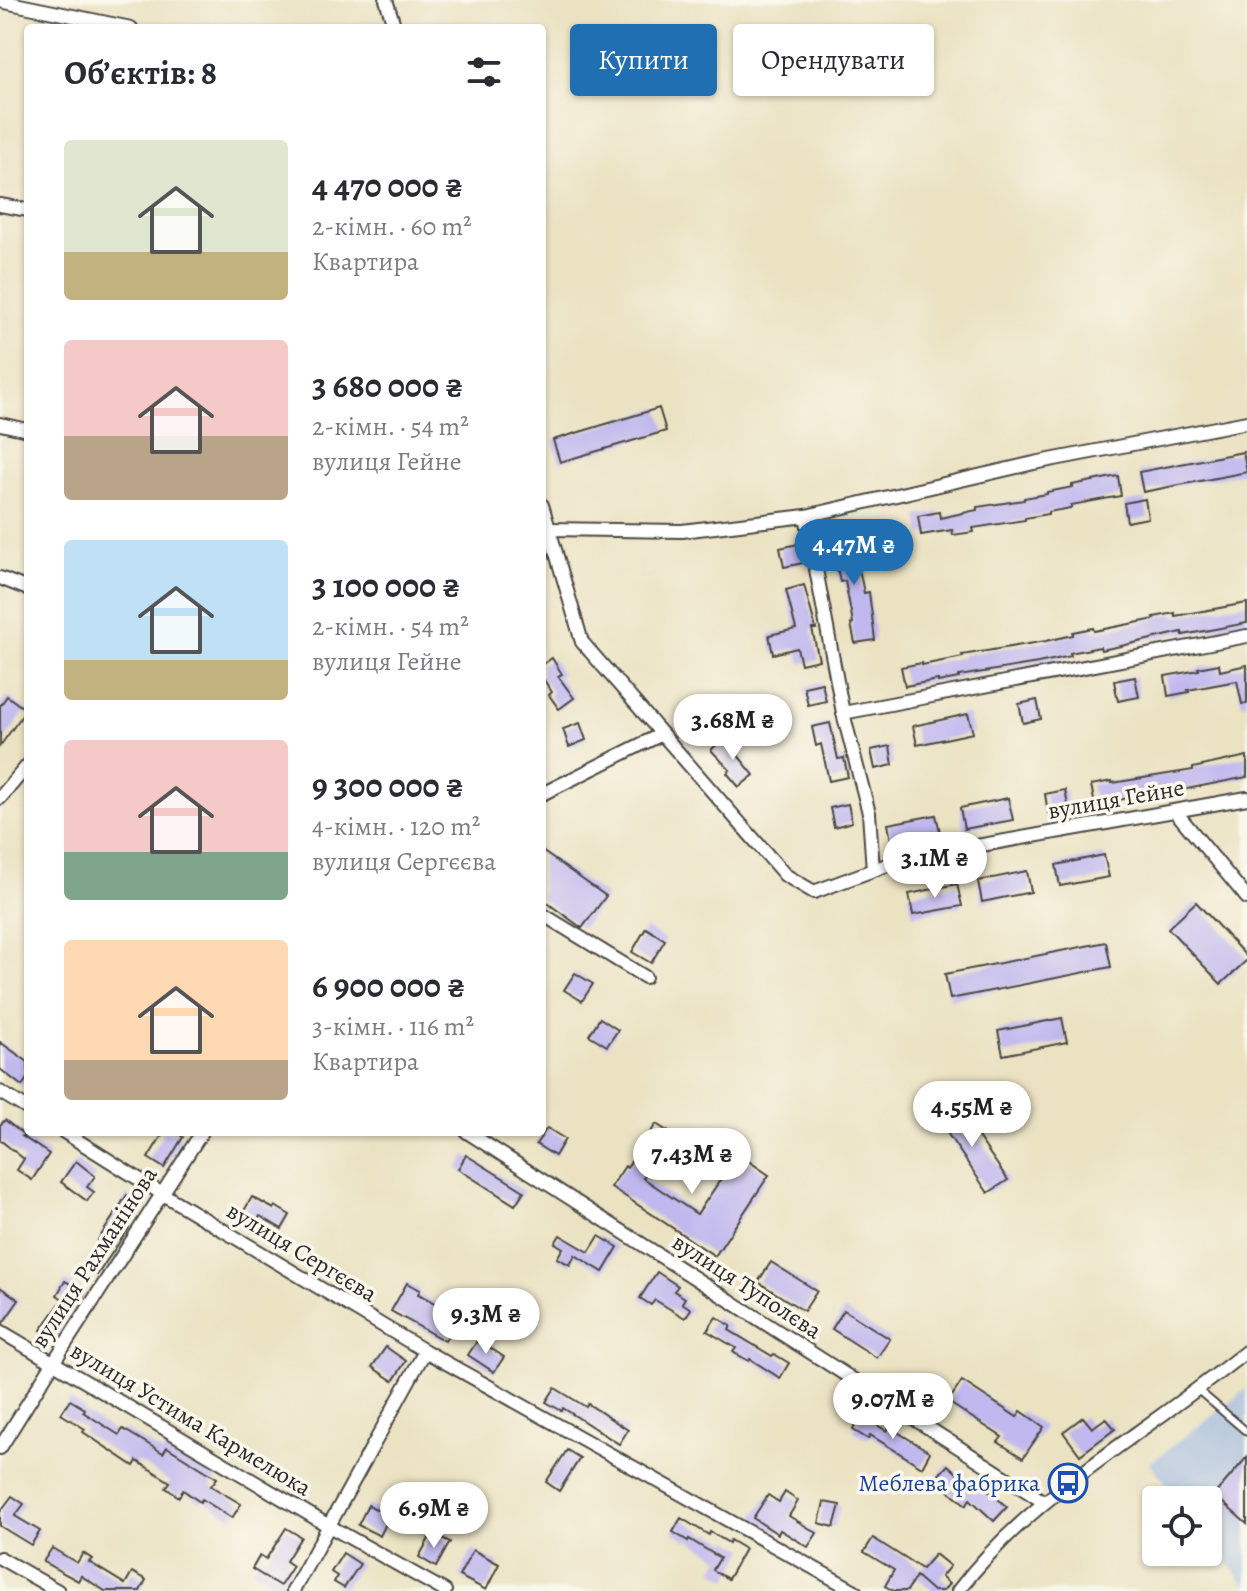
<!DOCTYPE html>
<html lang="uk">
<head>
<meta charset="utf-8">
<style>
	:root { --surface:#fff; --page:#f7f7f7; --text:#2b2b33; --muted:#7c7c81; --accent:#1f6fb2 }
	body { margin:0; font-family:Alegreya,serif; background:var(--page); color:var(--text); height:100vh; display:flex; flex-direction:column; font-size:30px; white-space:nowrap }
	* { box-sizing:border-box; margin:0 }
	p { font-size:26px; color:var(--muted) }
	.icon { flex:none; width:44px; height:44px; fill:none; stroke:currentColor; stroke-width:2; stroke-linecap:round; stroke-linejoin:round }
	.map { position:relative; flex:1; overflow:hidden }
	.drawer { position:absolute; left:24px; top:24px; width:522px; height:1112px; display:flex; flex-direction:column; background:var(--surface); border-radius:8px; box-shadow:0 2px 6px #0004 }
	.drawer>* { flex:none }
	.top-card { position:absolute; left:570px; top:24px; width:556px; height:72px; display:flex; gap:16px }
	.fabs { position:absolute; left:1142px; top:1486px; display:grid; gap:16px }
	.fabs a { display:grid; place-items:center; width:80px; height:80px; border-radius:8px; background:var(--surface); box-shadow:0 2px 6px #0004; font-size:40px }
	.price { position:absolute; translate:-50% -68px; padding:0 18px; border-radius:28px; background:#fff; color:#222; font-size:26px; line-height:52px; filter:drop-shadow(0 2px 4px #0008) }
	.price::after { content:''; position:absolute; left:50%; top:48px; width:24px; height:18px; margin-left:-12px; background:inherit; clip-path:polygon(0 0,100% 0,50% 100%) }
	.price.current { background:var(--accent); color:#fff }
	ul { padding:0; list-style:none }
	li { display:flex; align-items:center; gap:24px; height:200px; padding:0 40px }
	li span { display:grid; place-items:center; flex:none; width:224px; height:160px; border-radius:8px; color:#555 }
	li>.icon { margin-inline-start:auto }
	span .icon { width:96px; height:96px; fill:#fffc; stroke-width:1 }
	li b { font-size:34px }
	h2 { display:flex; justify-content:space-between; align-items:center; height:96px; padding:0 40px; font-size:34px }
	.tag { padding:0 28px; border-radius:8px; background:var(--surface); box-shadow:0 2px 6px #0004; font-size:28px; line-height:72px }
	.tag.current { background:var(--accent); color:#fff }
	.map>svg:first-child { display:block }
	.industrial { fill:#b4c6dd }
	.building { fill:#c0b8ee }
	.lines { fill:none; stroke-linecap:round; stroke-linejoin:round }
	.service-casing { stroke:#484642; stroke-width:10 }
	.minor-casing { stroke:#484642; stroke-width:16 }
	.service { stroke:#fff; stroke-width:6 }
	.minor { stroke:#fff; stroke-width:12 }
	.labels { text-anchor:middle; stroke-width:7; stroke-linejoin:round; paint-order:stroke }
	.street-label { font-size:24px; fill:#2b2b2b; stroke:#fbf7ec }
	.transit-label { font-size:24px; fill:#164399; stroke:#fbf7ec; text-anchor:end }
</style>
</head>
<body>
<div class="map">
<svg width="1247" height="1591" viewBox="0 0 1247 1591">
	<rect width="100%" height="100%" fill="#fbf7ec"/>
	<filter id="ink" filterUnits="userSpaceOnUse"><feTurbulence type="fractalNoise" baseFrequency=".0125" numOctaves="2"/><feDisplacementMap in="SourceGraphic" scale="16" xChannelSelector="R" yChannelSelector="G"/><feConvolveMatrix kernelMatrix="1 2 1 2 8 2 1 2 1" color-interpolation-filters="sRGB"/></filter>
	<filter id="wash" filterUnits="userSpaceOnUse"><feTurbulence type="fractalNoise" baseFrequency=".006" numOctaves="4" result="noise"/><feDisplacementMap in="SourceGraphic" scale="32" xChannelSelector="R" yChannelSelector="G"/><feGaussianBlur stdDeviation="1.8" result="paint"/><feColorMatrix in="noise" values="0 0 0 0 0 0 0 0 0 0 0 0 0 0 0 0 0 1.4 0 .05"/><feComposite in="paint" operator="in"/></filter>
	<g filter="url(#wash)">
		<rect width="100%" height="100%" fill="#ebe2c2"/>
		<path class="industrial" d="M1247 1389V1587L1208 1537V1500H1179L1150 1463Z"/>
		<g id="blocks">
			<g class="building">
				<path d="M659 408 666 431 560 462 553 440Z"/>
				<path d="M1243 452 1247 472 1143 492 1139 472Z"/>
				<path d="M1118 476 1121 496 1071 505V508L1048 512V514L1025 518V520L973 528 974 532 953 535 952 530 921 535 918 516 939 512 940 518 977 510V507L1024 500V498L1047 494V492L1073 487 1072 485Z"/>
				<path d="M1145 499 1148 518 1127 522 1124 503Z"/>
				<path d="M854 529 858 548 855 549 864 593 869 592 875 640 855 643 851 624 853 623 845 581 840 582 836 562 839 561 834 533Z"/>
				<path d="M798 544 803 563 784 567 780 548Z"/>
				<path d="M804 585 816 629H812L819 660 801 664 797 648 773 654 769 635 796 629 786 590Z"/>
				<path d="M1247 603V623L1183 635 1182 632 1121 646 1101 650 1100 647 1070 653 1071 656 1038 663 959 676V678L938 682V680L905 686 901 667 922 663V665L963 657 962 655 1046 641 1073 635V632L1093 628 1094 631 1155 619 1154 617 1175 613V616Z"/>
				<path d="M552 658 562 674 558 676 574 698 559 709 549 695 552 692 542 677V665Z"/>
				<path d="M1219 664 1220 671 1247 665V703L1242 704 1237 681 1188 690 1189 692 1168 696 1165 676 1199 670 1198 668Z"/>
				<path d="M1135 677 1139 697 1118 701 1114 681Z"/>
				<path d="M822 683 826 701 808 705 804 687Z"/>
				<path d="M7 696 26 710 0 746V706Z"/>
				<path d="M701 700 713 715 698 727 686 711Z"/>
				<path d="M1037 700 1041 719 1023 723 1019 704Z"/>
				<path d="M968 714 973 733 917 745 913 726Z"/>
				<path d="M580 723 586 740 569 747 563 729Z"/>
				<path d="M830 723 838 759 844 758 848 777 829 781 821 744 816 746 812 727Z"/>
				<path d="M725 737 738 751 736 753 754 775 739 787 727 773 730 770 711 750Z"/>
				<path d="M890 746 893 765 875 769 871 750Z"/>
				<path d="M1247 756V777L1182 790 1183 792 1128 801V798L1095 805 1091 785 1112 781V783L1193 770V768Z"/>
				<path d="M1065 790 1069 810 1048 813 1045 794Z"/>
				<path d="M1008 798 1013 820 964 829 960 808Z"/>
				<path d="M848 804 852 822 834 827 830 808Z"/>
				<path d="M936 815 941 836 892 846 888 824Z"/>
				<path d="M542 851 606 896 582 928 542 899Z"/>
				<path d="M1104 855 1109 877 1060 886 1056 865Z"/>
				<path d="M1027 871 1031 892 982 902 978 881Z"/>
				<path d="M957 884 962 906 913 915 909 894Z"/>
				<path d="M1196 902 1247 957V960L1221 984 1168 928Z"/>
				<path d="M646 928 665 940 651 963 632 952Z"/>
				<path d="M1106 942 1111 967 950 999 945 974Z"/>
				<path d="M575 973 593 984 582 1001 564 990Z"/>
				<path d="M600 1018 618 1030 607 1046 589 1035Z"/>
				<path d="M1062 1018 1067 1042 1003 1055 998 1031Z"/>
				<path d="M0 1042 28 1062V1077L22 1086 0 1069Z"/>
				<path d="M956 1105 1008 1180 988 1193 937 1118Z"/>
				<path d="M5 1120 24 1135 22 1136 49 1154 32 1180 17 1170 24 1159 0 1140V1125Z"/>
				<path d="M656 1124 672 1134 643 1178 697 1214 738 1154 769 1175 715 1256 611 1187 625 1166 627 1168Z"/>
				<path d="M547 1128 565 1139 555 1156 536 1144Z"/>
				<path d="M164 1132H175L183 1137 164 1168 148 1158Z"/>
				<path d="M466 1155 524 1191 515 1205 458 1169Z"/>
				<path d="M76 1161 95 1176 87 1187 94 1192 87 1201 61 1182Z"/>
				<path d="M127 1195 141 1204 126 1226 129 1228 97 1275 84 1265 100 1242 98 1240Z"/>
				<path d="M252 1197 274 1209 275 1206 290 1215 282 1229 260 1216 252 1229 238 1221Z"/>
				<path d="M560 1235 589 1252 599 1236 618 1247 603 1272 575 1255 570 1265 557 1258 563 1248 555 1243Z"/>
				<path d="M771 1262 817 1291 804 1311 758 1282Z"/>
				<path d="M657 1272 678 1286 674 1291 685 1298 682 1303 691 1309 685 1318 655 1300 651 1305 640 1298Z"/>
				<path d="M65 1281 85 1292 54 1340 41 1330 63 1299 57 1295Z"/>
				<path d="M407 1283 420 1290 418 1294 459 1316 445 1341 391 1311Z"/>
				<path d="M0 1287 19 1300 3 1323 0 1322Z"/>
				<path d="M844 1310 890 1339 877 1358 832 1329Z"/>
				<path d="M716 1317 731 1326 729 1330 772 1356 774 1354 789 1363 780 1378 750 1359 749 1361 733 1352 736 1348 707 1331Z"/>
				<path d="M478 1340 504 1357 494 1372 468 1355Z"/>
				<path d="M386 1347 406 1361 393 1381 372 1367Z"/>
				<path d="M962 1381 1017 1417 1021 1411 1044 1427 1023 1458 998 1442 1002 1437 948 1402Z"/>
				<path d="M555 1388 586 1407 588 1404 628 1430 619 1444 563 1408 562 1411 546 1402Z"/>
				<path d="M70 1400 85 1409 83 1412 119 1435 123 1429 163 1453 167 1447 217 1478 211 1486 241 1504 232 1518 202 1499 200 1502 183 1490 179 1497 166 1488 170 1482 137 1461 134 1466 83 1432 85 1429 61 1414Z"/>
				<path d="M861 1416 887 1431 889 1427 930 1452 922 1467 870 1435 868 1439 853 1430Z"/>
				<path d="M1083 1417 1092 1428 1106 1418 1115 1429 1080 1455 1063 1432Z"/>
				<path d="M567 1450 580 1458 559 1491 546 1482Z"/>
				<path d="M1247 1457V1524L1214 1495Z"/>
				<path d="M948 1465 970 1485 975 1479 990 1490 989 1491 1007 1507 994 1521 970 1499 966 1505 935 1479Z"/>
				<path d="M785 1492 798 1501 789 1516 817 1533 808 1547 780 1530 778 1534 753 1518 768 1495 779 1502Z"/>
				<path d="M12 1496 24 1504 15 1516 40 1531 31 1545 0 1526V1512Z"/>
				<path d="M824 1502 840 1505 834 1527 819 1523Z"/>
				<path d="M368 1505 390 1516 380 1536 358 1525Z"/>
				<path d="M681 1518 709 1535 710 1532 729 1543 730 1540 745 1549 728 1579 713 1570 720 1558 689 1539 688 1541 673 1532Z"/>
				<path d="M286 1528 301 1537 286 1561 293 1566 280 1586 252 1569 260 1555 266 1559Z"/>
				<path d="M432 1533 450 1542 436 1567 419 1557Z"/>
				<path d="M873 1538 922 1569 935 1554 950 1566 941 1577 949 1584 943 1591H933L916 1576 907 1591H894L885 1586 894 1570 864 1552Z"/>
				<path d="M52 1548 77 1563 83 1553 92 1559 89 1562 125 1584 132 1572 146 1580 140 1591H105L81 1576 78 1581 43 1562Z"/>
				<path d="M473 1550 499 1564 486 1590 459 1576Z"/>
				<path d="M343 1553 360 1564 344 1588 334 1582 337 1576 331 1572Z"/>
			</g>
		</g>
	</g>
	<g filter="url(#ink)">
		<use href="#blocks" fill-opacity="0" stroke="#484642" stroke-width="2"/>
		<g class="lines">
			<g class="service-casing">
				<path id="service" d="M1198 1390 1247 1432"/>
			</g>
			<g class="minor-casing">
				<g id="minor">
					<path d="M386 0 395 28"/>
					<path d="M0 1 131 28"/>
					<path d="M0 205 28 210"/>
					<path d="M0 424 28 430"/>
					<path d="M542 505 582 642 785 875 814 892 903 859 1247 798"/>
					<path d="M806 516 843 713 869 813 873 870"/>
					<path d="M549 529 682 531 806 516 1034 463 1247 422"/>
					<path d="M0 578 28 589"/>
					<path d="M843 713 1247 636"/>
					<path d="M542 794 662 734"/>
					<path d="M0 798 28 765"/>
					<path d="M1175 811 1247 898"/>
					<path d="M542 914 645 977"/>
					<path d="M0 1092 28 1109"/>
					<path d="M64 1132 161 1193 425 1351 855 1591"/>
					<path d="M467 1132 1044 1502"/>
					<path d="M0 1331 329 1526 445 1591"/>
					<path d="M0 1448 53 1363 202 1132"/>
					<path d="M0 1558 58 1591"/>
					<path d="M293 1591 425 1351"/>
					<path d="M958 1591C1007 1526 1073 1479 1138 1432 1175 1406 1211 1379 1247 1351"/>
				</g>
			</g>
			<use href="#service" class="service"/>
			<use href="#minor" class="minor"/>
		</g>
	</g>
	<defs>
		<g id="bus-ring" transform="scale(2)"><circle r="9.5" fill="#fbf7ec" stroke="#1a4fb4" stroke-width="1.5"/><path d="M-5-6H5V4H4V6H2V4H-2V6H-4V4H-5ZM-3.5-4V0h7V-4ZM-3.5 1.2v1.5H-2V1.2ZM2 1.2v1.5H3.5V1.2Z" fill="#1a4fb4"/></g>
	</defs>
	<g fill-rule="evenodd">
		<use href="#bus-ring" x="1068" y="1483"/>
	</g>
	<g class="labels">
		<g class="street-label">
			<text transform="translate(1116 799) rotate(-10)" y="8">вулиця Гейне</text>
			<text transform="translate(302 1252) rotate(31)" y="8">вулиця Сергєєва</text>
			<text transform="translate(94 1257) rotate(-57)" y="8">вулиця Рахманінова</text>
			<text transform="translate(747 1286) rotate(33)" y="8">вулиця Туполєва</text>
			<text transform="translate(191 1419) rotate(31)" y="8">вулиця Устима Кармелюка</text>
		</g>
		<g class="transit-label">
			<text x="1040" y="1491">Меблева фабрика</text>
		</g>
	</g>
</svg>
<div class="fabs">
<a><svg class="icon" aria-label="locate" viewBox="0 0 24 24"><circle cx="12" cy="12" r="6"/><path d="M12 2v4M12 18v4M2 12h4M18 12h4"/></svg></a>
</div>
<b class="price current" style="left:854px;top:587px">4.47M ₴</b>
<b class="price" style="left:733px;top:762px">3.68M ₴</b>
<b class="price" style="left:935px;top:900px">3.1M ₴</b>
<b class="price" style="left:972px;top:1149px">4.55M ₴</b>
<b class="price" style="left:692px;top:1196px">7.43M ₴</b>
<b class="price" style="left:486px;top:1356px">9.3M ₴</b>
<b class="price" style="left:893px;top:1441px">9.07M ₴</b>
<b class="price" style="left:434px;top:1550px">6.9M ₴</b>
<div class="top-card">
<a class="tag current">Купити</a>
<a class="tag">Орендувати</a>
</div>
<section class="drawer">
<h2>Об’єктів: 8<svg class="icon" aria-label="filters" viewBox="0 0 24 24"><path d="M4 7h16M4 17h16"/><circle cx="9" cy="7" r="2"/><circle cx="15" cy="17" r="2"/></svg></h2>
<ul>
<li><span style="background:linear-gradient(#dfe7d0 70%,#c2b280 0)"><svg class="icon" aria-label="home" viewBox="0 0 24 24"><path d="M3 11l9-7 9 7M6 9v11h12V9"/></svg></span><div><b>4 470 000 ₴</b><p>2-кімн. · 60 m²</p><p>Квартира</p></div></li>
<li><span style="background:linear-gradient(#f6c9c9 60%,#b9a48a 0)"><svg class="icon" aria-label="home" viewBox="0 0 24 24"><path d="M3 11l9-7 9 7M6 9v11h12V9"/></svg></span><div><b>3 680 000 ₴</b><p>2-кімн. · 54 m²</p><p>вулиця Гейне</p></div></li>
<li><span style="background:linear-gradient(#bfe0f5 75%,#c2b280 0)"><svg class="icon" aria-label="home" viewBox="0 0 24 24"><path d="M3 11l9-7 9 7M6 9v11h12V9"/></svg></span><div><b>3 100 000 ₴</b><p>2-кімн. · 54 m²</p><p>вулиця Гейне</p></div></li>
<li><span style="background:linear-gradient(#f6c9c9 70%,#7fa58c 0)"><svg class="icon" aria-label="home" viewBox="0 0 24 24"><path d="M3 11l9-7 9 7M6 9v11h12V9"/></svg></span><div><b>9 300 000 ₴</b><p>4-кімн. · 120 m²</p><p>вулиця Сергєєва</p></div></li>
<li><span style="background:linear-gradient(#ffd9b3 75%,#b9a48a 0)"><svg class="icon" aria-label="home" viewBox="0 0 24 24"><path d="M3 11l9-7 9 7M6 9v11h12V9"/></svg></span><div><b>6 900 000 ₴</b><p>3-кімн. · 116 m²</p><p>Квартира</p></div></li>
</ul>
</section>
</div>
</body>
</html>
